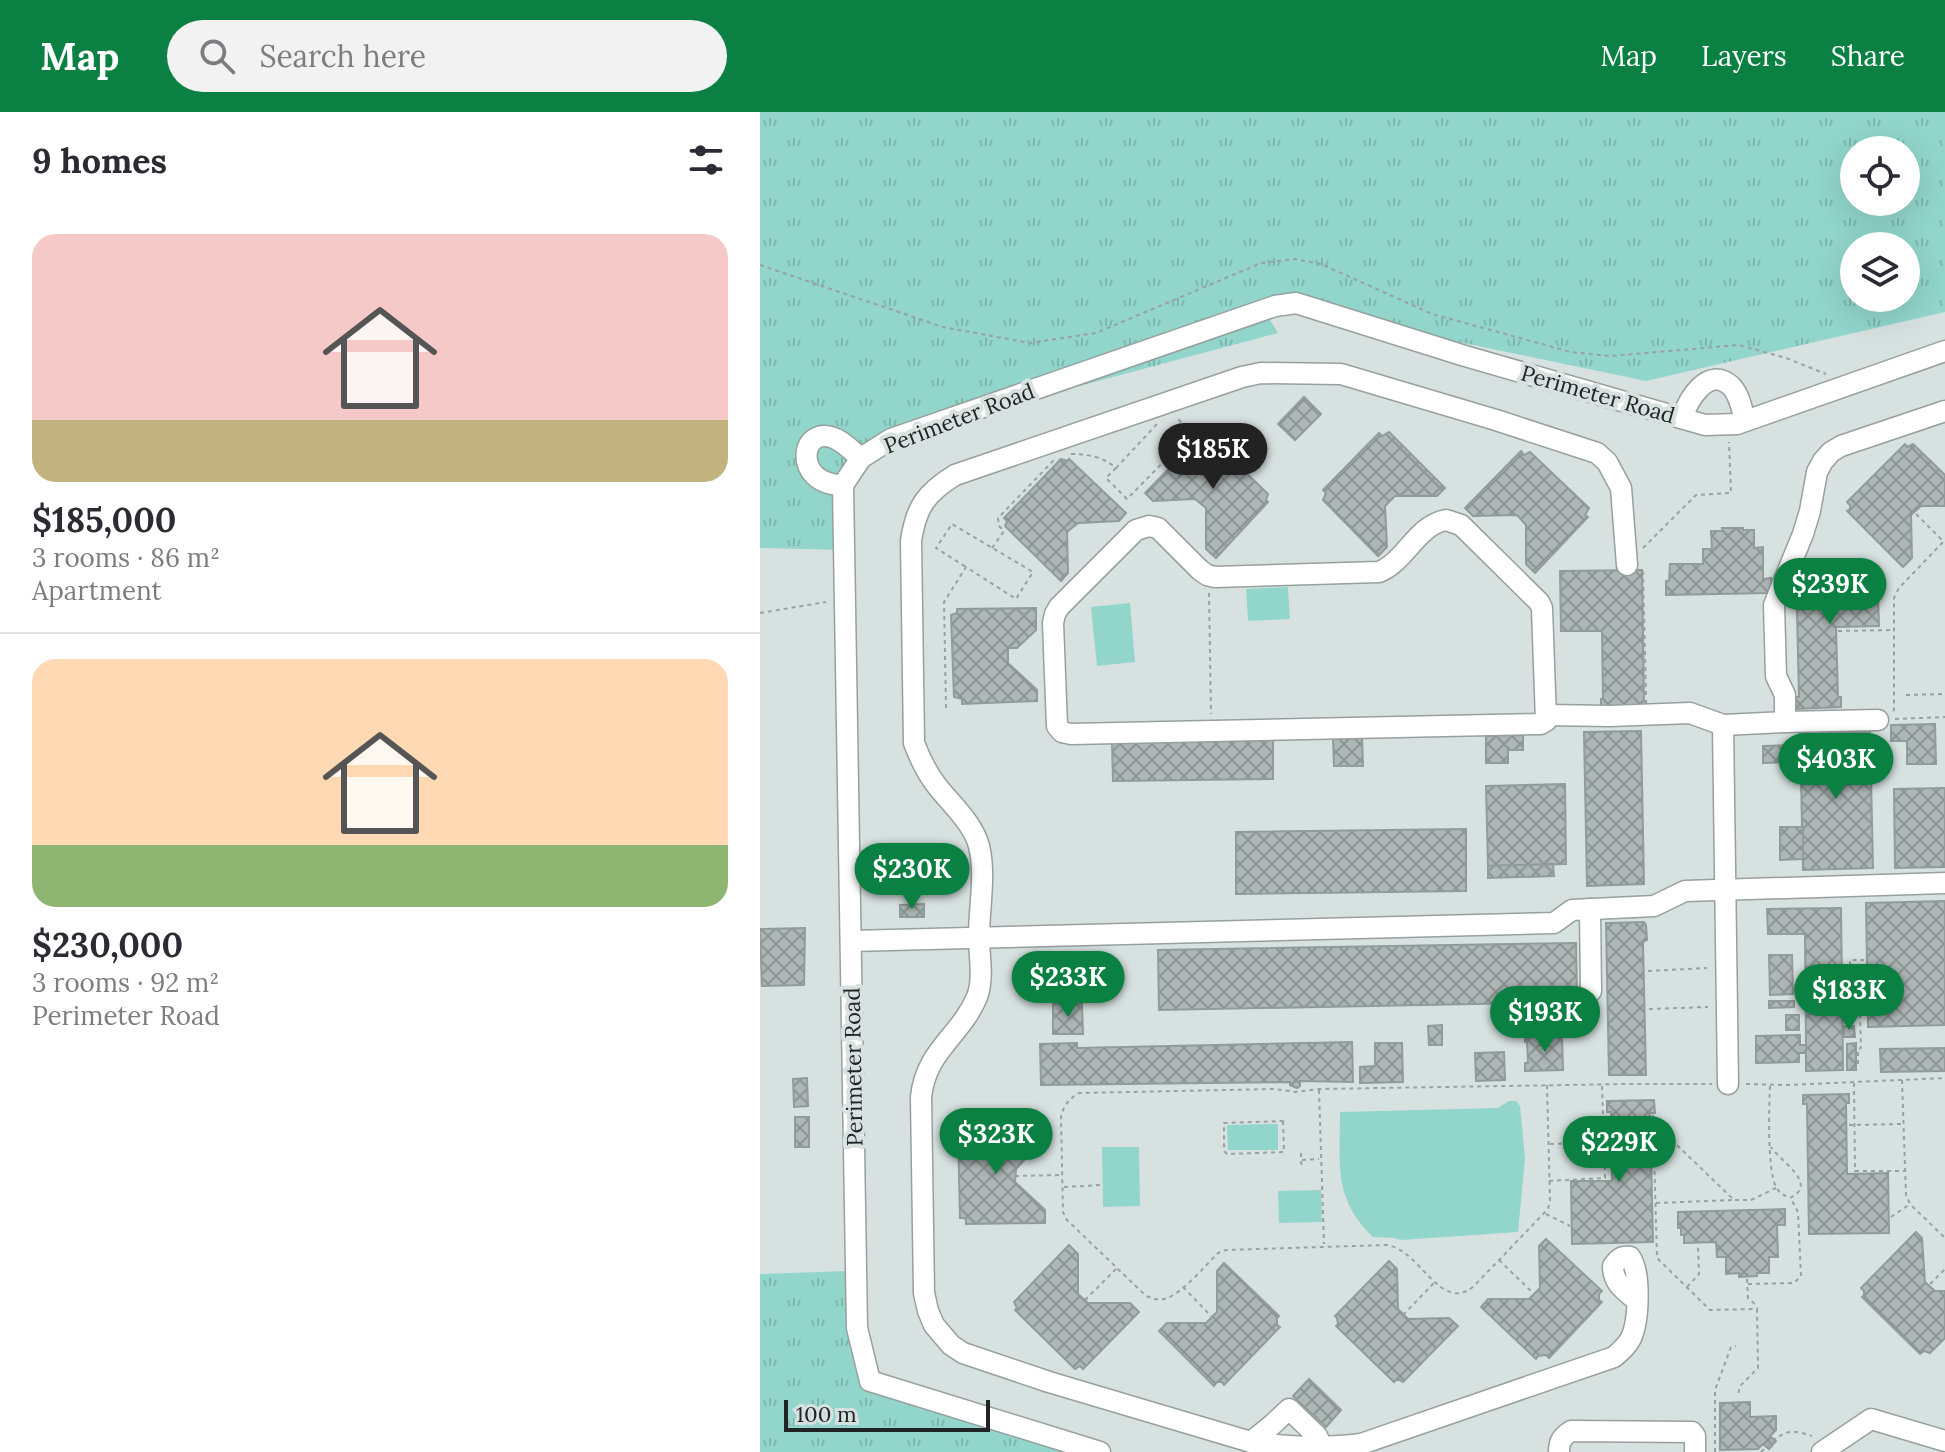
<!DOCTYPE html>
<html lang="en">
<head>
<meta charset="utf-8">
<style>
	:root { --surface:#fff; --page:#f2f2f3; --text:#2b2b33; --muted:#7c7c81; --line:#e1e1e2; --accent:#0b8043 }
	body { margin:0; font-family:Lora,serif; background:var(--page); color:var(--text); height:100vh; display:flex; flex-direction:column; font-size:30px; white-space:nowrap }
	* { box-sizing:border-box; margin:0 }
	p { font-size:26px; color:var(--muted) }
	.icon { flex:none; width:44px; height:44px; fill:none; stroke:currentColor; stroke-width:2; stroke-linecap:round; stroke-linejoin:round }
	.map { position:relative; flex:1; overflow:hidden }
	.sheet { display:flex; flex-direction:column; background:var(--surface); width:760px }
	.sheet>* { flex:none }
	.fabs { position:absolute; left:1080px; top:24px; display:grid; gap:16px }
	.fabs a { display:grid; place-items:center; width:80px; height:80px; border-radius:50%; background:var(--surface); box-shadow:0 8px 32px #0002; font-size:40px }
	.scale { position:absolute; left:24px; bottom:20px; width:206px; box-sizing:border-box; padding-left:8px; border:4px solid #202424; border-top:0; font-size:22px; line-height:28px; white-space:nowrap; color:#202424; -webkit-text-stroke:6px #d7e2e0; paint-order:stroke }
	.price { position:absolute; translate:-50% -68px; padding:0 18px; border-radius:28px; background:var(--accent); color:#fff; font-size:26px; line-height:52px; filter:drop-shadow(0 2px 4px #0008) }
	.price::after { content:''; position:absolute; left:50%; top:48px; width:24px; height:18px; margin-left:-12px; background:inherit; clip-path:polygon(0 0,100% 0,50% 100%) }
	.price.active { background:#222; color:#fff }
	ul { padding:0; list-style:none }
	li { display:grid; align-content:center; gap:16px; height:424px; padding:0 32px }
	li+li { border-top:2px solid var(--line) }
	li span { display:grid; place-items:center; height:248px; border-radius:24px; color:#555 }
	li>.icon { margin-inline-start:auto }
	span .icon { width:144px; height:144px; fill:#fffc; stroke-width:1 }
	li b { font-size:34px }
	h2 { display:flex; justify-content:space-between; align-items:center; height:96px; padding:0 32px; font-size:34px }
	header { display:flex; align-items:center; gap:48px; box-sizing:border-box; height:112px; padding:0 40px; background:var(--accent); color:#fff }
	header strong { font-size:38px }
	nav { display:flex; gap:44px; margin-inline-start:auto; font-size:28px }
	.search { width:560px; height:72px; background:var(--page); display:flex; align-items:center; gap:20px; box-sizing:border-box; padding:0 28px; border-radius:44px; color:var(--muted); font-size:30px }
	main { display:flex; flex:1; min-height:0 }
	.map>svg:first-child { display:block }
	.grass { fill:url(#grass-tufts); fill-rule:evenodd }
	.pitch { fill:#91d5cb }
	.building { fill:url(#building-cross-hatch); stroke:#919b99; stroke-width:2 }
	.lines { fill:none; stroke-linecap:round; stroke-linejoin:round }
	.minor-casing { stroke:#96a09e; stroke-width:23 }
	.path { stroke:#99a1a0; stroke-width:2; stroke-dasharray:4 4; stroke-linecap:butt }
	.minor { stroke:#fff; stroke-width:20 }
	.labels { text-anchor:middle; stroke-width:8; stroke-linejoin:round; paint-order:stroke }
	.street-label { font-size:22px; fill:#202424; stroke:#d7e2e0 }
</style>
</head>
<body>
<header>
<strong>Map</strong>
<div class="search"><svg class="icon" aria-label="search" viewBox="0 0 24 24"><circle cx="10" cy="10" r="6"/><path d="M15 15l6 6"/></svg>Search here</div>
<nav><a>Map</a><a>Layers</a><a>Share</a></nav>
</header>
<main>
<section class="sheet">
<h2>9 homes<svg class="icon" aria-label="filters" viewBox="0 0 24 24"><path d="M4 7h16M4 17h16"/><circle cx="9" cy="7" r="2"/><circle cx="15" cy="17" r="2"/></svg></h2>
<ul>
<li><span style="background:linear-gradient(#f6c9c9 75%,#c2b280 0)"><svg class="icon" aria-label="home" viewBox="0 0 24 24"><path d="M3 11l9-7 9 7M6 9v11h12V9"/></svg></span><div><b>$185,000</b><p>3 rooms · 86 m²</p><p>Apartment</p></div></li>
<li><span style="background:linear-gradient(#ffd9b3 75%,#8fb573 0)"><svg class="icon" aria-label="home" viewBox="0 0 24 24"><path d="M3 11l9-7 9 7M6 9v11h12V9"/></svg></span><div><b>$230,000</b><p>3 rooms · 92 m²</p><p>Perimeter Road</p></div></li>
</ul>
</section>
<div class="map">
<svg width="1185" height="1340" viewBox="0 0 1185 1340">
	<defs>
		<pattern id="grass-tufts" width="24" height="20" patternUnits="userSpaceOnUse" patternTransform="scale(2)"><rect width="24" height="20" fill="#91d5cb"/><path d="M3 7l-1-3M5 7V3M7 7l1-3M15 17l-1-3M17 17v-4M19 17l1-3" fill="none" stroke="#7db7ae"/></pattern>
		<pattern id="building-cross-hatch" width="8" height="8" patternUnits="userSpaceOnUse" patternTransform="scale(2)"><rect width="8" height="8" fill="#adb7b5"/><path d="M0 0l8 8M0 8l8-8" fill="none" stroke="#8c9593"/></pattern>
	</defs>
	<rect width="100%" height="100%" fill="#d7e2e0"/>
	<g class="grass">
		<path d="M0 0H1185V200L886 269 498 188 518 221 88 336 85 438 0 436ZM1094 38H1146V90H1094ZM1094 134H1146V186H1094Z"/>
		<path d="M86 1159 110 1269 340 1340H0V1162Z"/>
	</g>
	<g class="pitch">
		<path d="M528 475 530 507 488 509 486 477Z"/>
		<path d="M370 491 375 550 337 554 331 495Z"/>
		<path d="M749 989H756L760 994 765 1046 758 1120 641 1128 635 1126 613 1125C573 1086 580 1052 580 1000L738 996Z"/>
		<path d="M518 1012V1038H468L467 1013Z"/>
		<path d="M342 1035H379L380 1094 343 1095Z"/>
		<path d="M561 1078 562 1110 519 1111 518 1079Z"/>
	</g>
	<g class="building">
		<path d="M544 285 561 302 535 328 518 312Z"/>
		<path d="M629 320 685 376 677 384H635L625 394 627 435 618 444 563 388 566 381 563 378 619 321 622 324Z"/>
		<path d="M441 324 444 327 449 325 508 382 506 388 508 390 456 446 446 437V396L435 387 393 389 385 381Z"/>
		<path d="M1145 332 1147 335 1153 332 1185 363V394H1161L1151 403 1152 446 1143 455 1087 399 1090 397V393L1087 390Z"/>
		<path d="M761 339 764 343 770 340 829 396 825 403 828 405 775 461 766 452V413L757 403 713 404 705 396Z"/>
		<path d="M301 347 307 349 309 347 366 401 359 409 318 411 307 420 308 461 301 469 245 414 247 409 244 406Z"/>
		<path d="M962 416H983V418H994V436L1003 435V467L1011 466V481L906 483V469H909L910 452H943V437H952L951 419H963Z"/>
		<path d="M1117 454 1119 514 1076 515 1078 585H1081V595L1035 597V585H1039L1036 457Z"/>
		<path d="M882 458 884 589H886L887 598 841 599V587H843L842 519H801L800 459Z"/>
		<path d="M276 496V518L257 536H248V551L277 578V589L202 592V587L194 585 191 503 197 501V497Z"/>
		<path d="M1175 612 1176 652H1147V629H1131V613Z"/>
		<path d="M881 619 884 772 827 774 824 620Z"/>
		<path d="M1110 620 1113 756 1043 758 1040 622Z"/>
		<path d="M763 623V638H748V651H726V624Z"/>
		<path d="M602 625 603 654H574L573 626Z"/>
		<path d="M513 628V667L353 669 352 630Z"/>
		<path d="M1041 633V650L1003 651V634Z"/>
		<path d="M805 672 806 752 728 754 726 674Z"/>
		<path d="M1185 676V755L1135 756 1134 677Z"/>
		<path d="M1020 715H1043V747L1020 748Z"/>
		<path d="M706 717V779L476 782V720Z"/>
		<path d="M793 752 794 764 728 766V754Z"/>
		<path d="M1185 789V913L1108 915 1106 791Z"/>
		<path d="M164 792V805H140V793Z"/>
		<path d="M1081 796 1083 958 1046 959V941H1039V950L996 951V924L1040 923V933H1046L1045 822H1008L1007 797Z"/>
		<path d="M884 810 886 813 887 828 883 830 886 963H849L846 811Z"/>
		<path d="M45 816 44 873 2 874 0 817Z"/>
		<path d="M816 831 817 890 399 898 398 838Z"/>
		<path d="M1009 843H1032L1033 882 1010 883Z"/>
		<path d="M1009 889H1034V895L1009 896Z"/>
		<path d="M293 892H322L323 922H293Z"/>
		<rect x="1026" y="903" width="13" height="15"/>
		<path d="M682 913V933H669L668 914Z"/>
		<path d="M1084 914H1094L1095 925H1084Z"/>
		<path d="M802 924 803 958 765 959V951H768L767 930H765V925Z"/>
		<path d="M592 930 593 970 540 969V974L537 976 530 973V970L281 973 280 932 317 931V936Z"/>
		<path d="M615 931H642L643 970 600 971V955L615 954Z"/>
		<path d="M1096 931V958H1087V932Z"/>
		<path d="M1185 936V959L1121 960 1120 937Z"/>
		<path d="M744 940 745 968 716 969 715 941Z"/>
		<path d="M47 966 48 994 34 995 33 967Z"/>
		<path d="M1089 982V991H1086L1087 1062 1128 1061 1129 1121 1049 1122 1047 992H1043V983Z"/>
		<path d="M894 988 895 1001H890L893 1130 812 1132 811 1069H852L851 1000H847V989Z"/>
		<rect x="35" y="1005" width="14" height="30"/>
		<path d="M283 1015V1027L256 1057 255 1070 285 1098V1111L206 1112V1108L204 1106H200L198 1022H201L204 1020V1016Z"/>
		<path d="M1025 1097V1113H1017L1018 1145H1009V1161H997V1164L979 1165V1161L966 1162V1145H957L956 1130 924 1131V1123H921V1116H918V1100Z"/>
		<path d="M1156 1120 1162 1126 1165 1170 1175 1179H1185V1226L1170 1241 1164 1239 1160 1242 1102 1185 1104 1183V1179L1101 1176Z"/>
		<path d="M786 1127 842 1179 839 1182V1188L842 1190 789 1246 786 1243 778 1244 776 1247 721 1195 728 1187H769L780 1176 779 1134Z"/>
		<path d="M309 1133 318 1142V1182L328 1191H370L379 1200 323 1257 320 1254 315 1257 255 1198 257 1196 254 1190Z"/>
		<path d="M629 1149 637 1157 638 1197 648 1207 689 1206 698 1214 643 1270 640 1268H636L634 1270 576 1214 578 1212 577 1206 575 1204Z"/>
		<path d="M464 1151 519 1204 517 1206V1213L520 1215 464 1273 462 1270H457L454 1274 399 1219 407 1211H446L457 1200V1159Z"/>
		<path d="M549 1267 581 1298 566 1315 533 1284Z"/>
		<path d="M990 1290V1305L1016 1304V1318L1010 1324 1016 1329 1009 1337 1003 1332 998 1337 960 1338V1291Z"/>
	</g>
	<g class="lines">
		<g class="minor-casing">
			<g id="minor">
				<path d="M922 306C928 288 948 253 971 274 980 283 982 298 985 309"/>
				<path d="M83 373C31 373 40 310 76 327 85 331 93 340 101 346"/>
				<path d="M686 408 701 413 779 490 782 496 786 609 781 612 311 622 302 620 297 614 293 511 295 502 299 495 376 418 389 414 398 416 440 458 447 463 455 465 619 460C645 450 657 413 686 408Z"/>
				<path d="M867 453 861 376 847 350 837 341 736 308 581 262 501 261 482 265 195 363C166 381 156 395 151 429L154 631C160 647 167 661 177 674 191 692 213 711 219 734 226 763 219 795 219 825 219 845 224 866 217 885 200 925 166 938 161 985L164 1181 168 1199 174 1213 191 1233 203 1241 289 1270 491 1330C528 1335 565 1337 601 1332L854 1245C861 1239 867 1234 871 1226 879 1209 881 1160 870 1145 861 1144 858 1147 853 1154 853 1171 864 1178 876 1188"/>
				<path d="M786 603 850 604 930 601 963 613"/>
				<path d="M1025 610 1118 608"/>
				<path d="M830 797 831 879"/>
				<path d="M91 829 794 811 812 798 894 794 925 779 1185 771"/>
				<path d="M968 972 963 613 1025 610V583L1016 564 1014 493 1043 422 1050 399 1057 360 1063 349 1071 340 1081 334 1185 299"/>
				<path d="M491 1330 512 1313 529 1297 557 1324 562 1335"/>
				<path d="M340 1340 110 1269 97 1216 83 373 101 346 131 327 515 194 536 191 705 244 945 313 977 312 1185 239"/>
				<path d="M799 1340C799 1329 802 1325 811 1319L932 1320 935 1324V1340"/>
				<path d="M1062 1340 1111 1307 1185 1329"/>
			</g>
		</g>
		<g class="path">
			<path d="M0 153 183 215 270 231 336 221 501 151 535 147 561 152 672 202 811 240 850 244 979 233 1026 246 1066 262"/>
			<path d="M311 342C328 342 343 345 356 356L346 366 367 387 432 321 417 306"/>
			<path d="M356 356 397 312"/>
			<path d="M1156 402 1183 429"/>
			<path d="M232 436 244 419 239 414 238 406 295 347"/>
			<path d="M883 436 936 383 971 381 969 330"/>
			<path d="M883 459 886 584"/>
			<path d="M449 481 451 602"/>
			<path d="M0 501 66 490"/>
			<path d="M1078 519 1133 518"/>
			<path d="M1146 583 1185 582"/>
			<path d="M186 596 184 490 206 455 256 487 273 460 192 412 176 436 206 455"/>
			<path d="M1133 599 1134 598V486L1139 476 1185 428"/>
			<path d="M1135 607 1185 605"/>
			<path d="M888 859 947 856"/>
			<path d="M889 897 948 895"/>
			<path d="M1098 952V937L1101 936 1100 900 1091 889 1090 848H1104"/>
			<path d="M1142 968 1146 1083 1150 1092 1185 1126"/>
			<path d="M1094 971 1095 1059H1144"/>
			<path d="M986 972 1027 973 1185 966"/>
			<path d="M787 973 790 1088 788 1097 714 1174C680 1203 660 1136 626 1133L466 1138 458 1141C446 1153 420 1184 404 1187 398 1189 392 1186 386 1184L306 1107 303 1100 301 1005C304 993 308 988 319 981L515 977 536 980 559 977 867 972H952"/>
			<path d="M1010 974C1009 996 1007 1057 1016 1075 1019 1081 1024 1083 1030 1086 1059 1072 1021 1050 1011 1035"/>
			<path d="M559 978 564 1132"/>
			<path d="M893 1003 897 1146 950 1198 997 1197 998 1256 980 1274 978 1283"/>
			<path d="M523 1009 524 1040 467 1042 464 1039V1011Z"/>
			<path d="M894 1011 974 1088H991L1016 1076"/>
			<path d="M1089 1013 1143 1012"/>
			<path d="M790 1032 844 1031"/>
			<path d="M541 1041V1048L559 1047"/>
			<path d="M541 1049 542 1056"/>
			<path d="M255 1064 302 1063"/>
			<path d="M789 1069 845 1066 842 973"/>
			<path d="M304 1075 342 1073"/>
			<path d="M896 1091 973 1088"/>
			<path d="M786 1102 810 1114"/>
			<path d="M1131 1105 1150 1092"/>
			<path d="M739 1148 772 1180"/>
			<path d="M987 1167 988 1186 996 1193 997 1196"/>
			<path d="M988 1172 1034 1171 1041 1164 1038 1100 1031 1087"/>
			<path d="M1170 1172 1185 1157"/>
			<path d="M423 1175 452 1205"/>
			<path d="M927 1175 939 1162 938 1133"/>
			<path d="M325 1188 357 1156"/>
			<path d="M643 1203 675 1170"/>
			<path d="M955 1340V1278L971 1235 976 1234"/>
			<path d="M1001 1340C1020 1323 1025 1314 1052 1324"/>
		</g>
		<use href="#minor" class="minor"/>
	</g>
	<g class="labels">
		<g class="street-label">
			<text transform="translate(838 282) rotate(16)" y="8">Perimeter Road</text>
			<text transform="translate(199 306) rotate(-21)" y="8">Perimeter Road</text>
			<text transform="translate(93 955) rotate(-91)" y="8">Perimeter Road</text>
		</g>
	</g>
</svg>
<div class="fabs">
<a><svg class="icon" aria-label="locate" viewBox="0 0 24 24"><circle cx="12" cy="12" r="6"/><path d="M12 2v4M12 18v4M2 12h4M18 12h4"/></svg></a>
<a><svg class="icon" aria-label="layers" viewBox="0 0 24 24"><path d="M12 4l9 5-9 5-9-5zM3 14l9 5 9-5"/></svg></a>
</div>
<div class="scale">100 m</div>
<b class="price active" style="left:453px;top:379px">$185K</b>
<b class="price" style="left:1070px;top:514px">$239K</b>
<b class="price" style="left:1076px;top:689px">$403K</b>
<b class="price" style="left:152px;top:799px">$230K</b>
<b class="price" style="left:308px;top:907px">$233K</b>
<b class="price" style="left:1089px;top:920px">$183K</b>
<b class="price" style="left:785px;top:942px">$193K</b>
<b class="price" style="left:236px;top:1064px">$323K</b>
<b class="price" style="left:859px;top:1072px">$229K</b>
</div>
</main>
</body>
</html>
